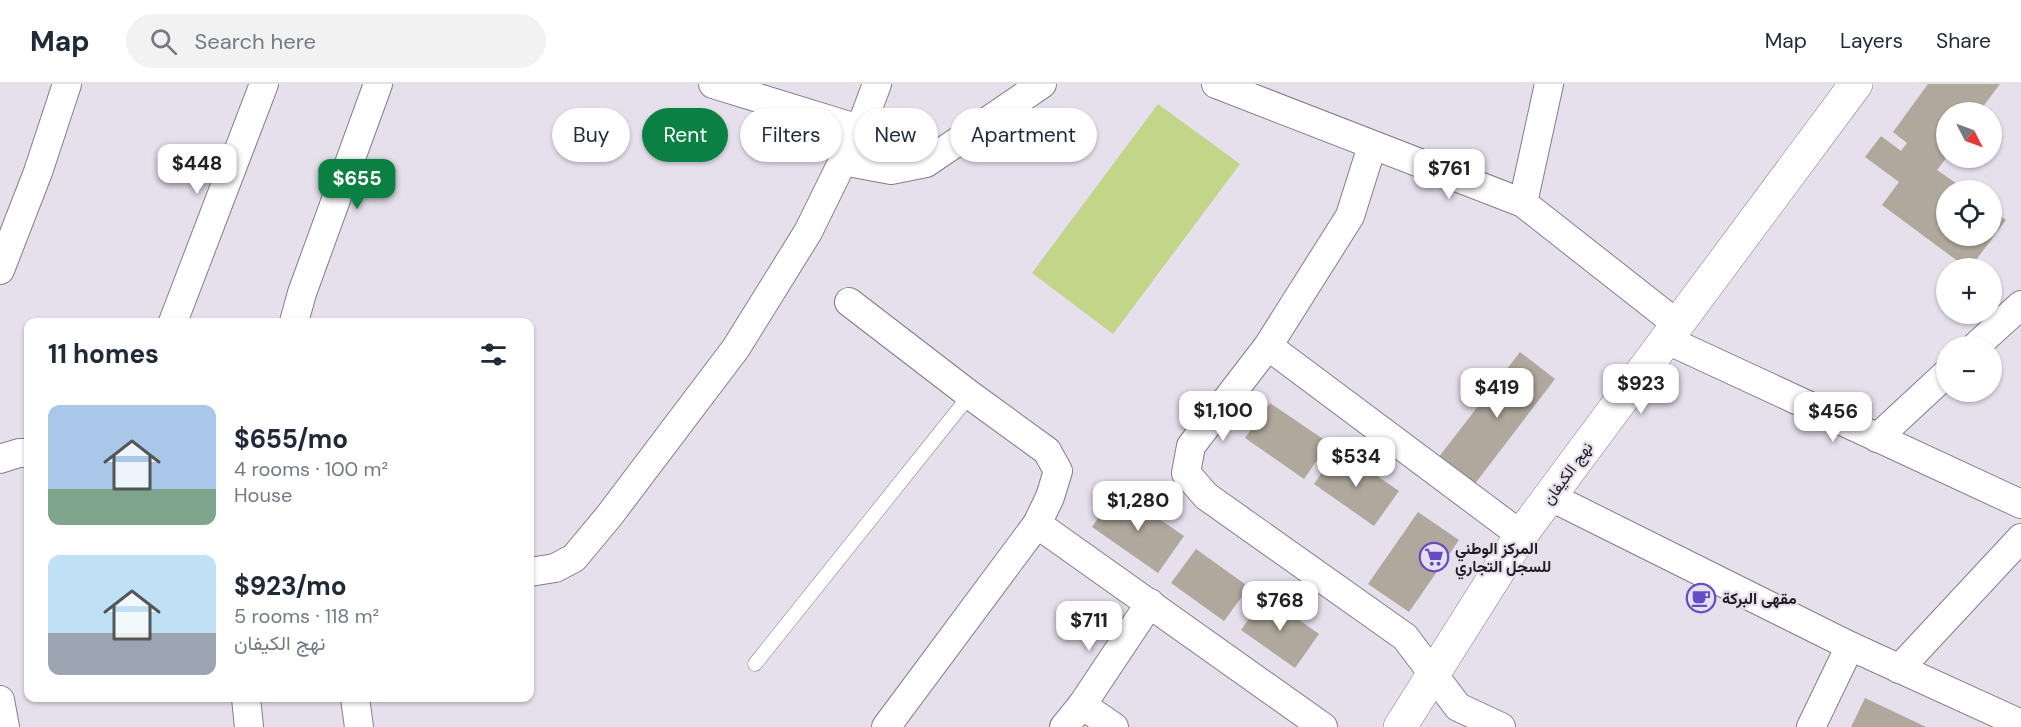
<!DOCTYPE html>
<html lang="en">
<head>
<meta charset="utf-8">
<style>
	:root { --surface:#fff; --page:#f2f2f3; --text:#1f2937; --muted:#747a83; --line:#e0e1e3; --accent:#0b8043 }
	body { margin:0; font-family:"DM Sans",Vazirmatn,sans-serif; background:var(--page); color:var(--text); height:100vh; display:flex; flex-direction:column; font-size:22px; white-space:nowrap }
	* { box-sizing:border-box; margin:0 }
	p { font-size:20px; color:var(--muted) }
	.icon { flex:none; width:33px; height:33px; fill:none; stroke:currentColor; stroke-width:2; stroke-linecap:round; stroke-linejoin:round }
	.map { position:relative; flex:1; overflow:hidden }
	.panel { position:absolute; left:24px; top:234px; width:510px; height:384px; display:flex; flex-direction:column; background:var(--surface); border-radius:12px; box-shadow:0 2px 4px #0004 }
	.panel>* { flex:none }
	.banner { position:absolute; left:552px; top:24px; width:570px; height:54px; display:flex; gap:12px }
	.needle { width:39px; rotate:132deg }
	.buttons { position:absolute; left:1936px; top:18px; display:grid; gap:12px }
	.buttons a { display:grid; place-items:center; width:66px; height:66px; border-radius:50%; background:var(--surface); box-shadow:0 2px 4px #0004; font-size:30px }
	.price { position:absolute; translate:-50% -51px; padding:0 14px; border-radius:12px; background:#fff; color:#222; font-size:20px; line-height:39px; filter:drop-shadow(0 2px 3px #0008) }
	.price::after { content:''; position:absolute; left:50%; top:36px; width:18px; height:14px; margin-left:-9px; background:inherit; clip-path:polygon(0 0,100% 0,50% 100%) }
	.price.active { background:var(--accent); color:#fff }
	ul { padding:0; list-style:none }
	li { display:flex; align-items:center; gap:18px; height:150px; padding:0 24px }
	li span { display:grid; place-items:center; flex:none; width:168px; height:120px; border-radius:12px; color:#555 }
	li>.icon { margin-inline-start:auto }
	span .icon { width:72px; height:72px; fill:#fffc; stroke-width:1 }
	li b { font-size:26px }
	h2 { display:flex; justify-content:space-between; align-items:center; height:72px; padding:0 24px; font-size:26px }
	.chip { padding:0 21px; border-radius:27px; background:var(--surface); box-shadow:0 2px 4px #0004; font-size:21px; line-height:54px }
	.chip.active { background:var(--accent); color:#fff }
	header { display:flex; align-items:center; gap:36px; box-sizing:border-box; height:84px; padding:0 30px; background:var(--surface); border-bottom:2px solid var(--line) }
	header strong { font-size:28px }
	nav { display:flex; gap:33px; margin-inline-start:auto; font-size:21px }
	.search { width:420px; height:54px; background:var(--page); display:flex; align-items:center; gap:15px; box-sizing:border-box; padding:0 21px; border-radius:33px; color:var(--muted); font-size:22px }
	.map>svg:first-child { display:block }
	.green { fill:#c3d588 }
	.building { fill:#b0a89c }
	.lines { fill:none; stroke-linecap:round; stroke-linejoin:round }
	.lane-casing { stroke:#837d8a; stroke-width:15 }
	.street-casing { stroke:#837d8a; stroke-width:30 }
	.secondary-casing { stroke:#837d8a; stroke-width:34 }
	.lane { stroke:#fff; stroke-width:14 }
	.street { stroke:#fff; stroke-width:28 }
	.secondary { stroke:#fff; stroke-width:33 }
	.labels { text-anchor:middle; stroke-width:4.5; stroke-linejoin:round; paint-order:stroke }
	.street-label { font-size:16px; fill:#1f1d22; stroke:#e6e0ed }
	.poi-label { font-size:16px; font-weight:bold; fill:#1f1d22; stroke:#e6e0ed; text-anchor:start }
</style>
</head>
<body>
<header>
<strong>Map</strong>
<div class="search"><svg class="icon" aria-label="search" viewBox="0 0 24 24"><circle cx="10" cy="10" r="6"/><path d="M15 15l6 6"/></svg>Search here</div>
<nav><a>Map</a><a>Layers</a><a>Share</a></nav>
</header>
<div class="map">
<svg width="2021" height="643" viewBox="0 0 2021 643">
	<rect width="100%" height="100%" fill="#e6e0ed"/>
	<path class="green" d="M1158 20 1240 80 1113 250 1032 189Z"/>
	<g class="building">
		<path d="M1928 0H2000L1979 28H1947V73L1937 86 1966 106H1947V152H1992V126L2006 136 1970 184H1967L1882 121 1899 98 1865 73 1881 52 1901 67 1907 59 1893 48Z"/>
		<path d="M1520 268 1555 295 1474 401 1438 374Z"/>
		<path d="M1270 319 1329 359 1304 395 1245 354Z"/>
		<path d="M1338 365 1399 407 1374 442 1314 400Z"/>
		<path d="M1117 406 1184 452 1158 489 1092 443Z"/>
		<path d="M1418 428 1459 456 1409 528 1368 500Z"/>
		<path d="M1196 465 1249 503 1224 537 1171 499Z"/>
		<path d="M1265 512 1319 550 1295 584 1241 546Z"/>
		<path d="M1865 614 1926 643H1851Z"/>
	</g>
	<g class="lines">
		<g class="lane-casing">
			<path id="lane" d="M755 580 970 311"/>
		</g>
		<g class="street-casing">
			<g id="street">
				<path d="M713 0 859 45"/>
				<path d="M1216 0 1523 119 1677 240"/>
				<path d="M1372 62 1350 132 1268 262 1191 362 1186 389 1206 412 1405 553 1458 623 1501 643"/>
				<path d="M843 77 891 86 926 79 1042 0"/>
				<path d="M1523 119 1549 0"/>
				<path d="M0 186 38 88 67 0"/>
				<path d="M849 218 970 311 1047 367 1058 387 1050 413 1037 440 886 643"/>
				<path d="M173 238 264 0"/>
				<path d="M294 238 302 209 378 0"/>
				<path d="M1665 255 2021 420"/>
				<path d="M1268 262 1521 451"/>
				<path d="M1976 262 2021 221"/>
				<path d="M1877 354 1947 289"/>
				<path d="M0 375 19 369H28"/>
				<path d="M1549 412 1850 562 2021 640"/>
				<path d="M1037 440 1323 643"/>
				<path d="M530 488 555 484 574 474 609 432 736 264 808 148 865 32 877 0"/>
				<path d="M1899 585 2021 454"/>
				<path d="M246 614 249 643"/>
				<path d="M355 614 359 643"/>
				<path d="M0 616 5 643"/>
				<path d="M1082 621 1114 643"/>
				<path d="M1064 643 1082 621 1150 519"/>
				<path d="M1811 643 1850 562"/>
			</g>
		</g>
		<g class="secondary-casing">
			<path id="secondary" d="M1400 643 1521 451 1856 0"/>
		</g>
		<use href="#lane" class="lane"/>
		<use href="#street" class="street"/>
		<use href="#secondary" class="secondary"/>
	</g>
	<defs>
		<g id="supermarket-ring" transform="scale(1.5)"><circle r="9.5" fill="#e6e0ed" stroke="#654bc4" stroke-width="1.5"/><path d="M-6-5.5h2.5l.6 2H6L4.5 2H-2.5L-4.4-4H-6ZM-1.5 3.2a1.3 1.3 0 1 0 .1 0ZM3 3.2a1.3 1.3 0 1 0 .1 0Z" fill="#654bc4"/></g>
		<g id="cafe-ring" transform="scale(1.5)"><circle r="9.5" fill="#e6e0ed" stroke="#654bc4" stroke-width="1.5"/><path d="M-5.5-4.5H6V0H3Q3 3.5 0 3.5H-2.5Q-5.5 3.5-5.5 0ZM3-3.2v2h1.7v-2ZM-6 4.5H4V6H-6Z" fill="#654bc4"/></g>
	</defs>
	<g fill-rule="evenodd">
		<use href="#supermarket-ring" x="1434" y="473"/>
		<use href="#cafe-ring" x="1701" y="514"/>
	</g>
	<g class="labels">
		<g class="street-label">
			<text transform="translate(1567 389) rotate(-54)" y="6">نهج الكيفان</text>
		</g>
		<g class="poi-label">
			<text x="1455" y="470">المركز الوطني<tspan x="1455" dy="18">للسجل التجاري</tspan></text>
			<text x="1722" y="520">مقهى البركة</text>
		</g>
	</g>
</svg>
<div class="buttons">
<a><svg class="needle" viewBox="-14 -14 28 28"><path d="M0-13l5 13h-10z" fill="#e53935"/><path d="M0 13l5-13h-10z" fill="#747a83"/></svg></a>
<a><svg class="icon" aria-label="locate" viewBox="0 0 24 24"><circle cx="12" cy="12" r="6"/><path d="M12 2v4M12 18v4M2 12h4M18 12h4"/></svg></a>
<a>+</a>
<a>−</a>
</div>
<b class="price" style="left:197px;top:111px">$448</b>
<b class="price" style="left:1449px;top:116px">$761</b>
<b class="price active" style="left:357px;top:126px">$655</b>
<b class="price" style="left:1641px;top:331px">$923</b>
<b class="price" style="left:1497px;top:335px">$419</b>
<b class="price" style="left:1223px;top:358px">$1,100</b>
<b class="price" style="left:1833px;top:359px">$456</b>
<b class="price" style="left:1356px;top:404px">$534</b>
<b class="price" style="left:1138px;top:448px">$1,280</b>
<b class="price" style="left:1280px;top:548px">$768</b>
<b class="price" style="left:1089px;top:568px">$711</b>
<div class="banner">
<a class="chip">Buy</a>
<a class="chip active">Rent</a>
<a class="chip">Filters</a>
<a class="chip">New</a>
<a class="chip">Apartment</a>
</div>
<section class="panel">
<h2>11 homes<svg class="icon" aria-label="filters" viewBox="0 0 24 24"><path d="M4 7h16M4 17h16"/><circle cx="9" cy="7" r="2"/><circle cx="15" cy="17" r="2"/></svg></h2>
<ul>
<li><span style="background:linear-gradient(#a9c7e8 70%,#7fa58c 0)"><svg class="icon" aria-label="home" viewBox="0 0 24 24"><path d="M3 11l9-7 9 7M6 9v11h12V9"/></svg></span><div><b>$655/mo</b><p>4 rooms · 100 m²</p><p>House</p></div></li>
<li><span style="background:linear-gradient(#bfe0f5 65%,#9aa5b1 0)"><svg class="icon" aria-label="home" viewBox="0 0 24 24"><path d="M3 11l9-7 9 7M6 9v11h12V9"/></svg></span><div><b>$923/mo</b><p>5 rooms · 118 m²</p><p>نهج الكيفان</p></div></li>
</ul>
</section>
</div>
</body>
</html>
